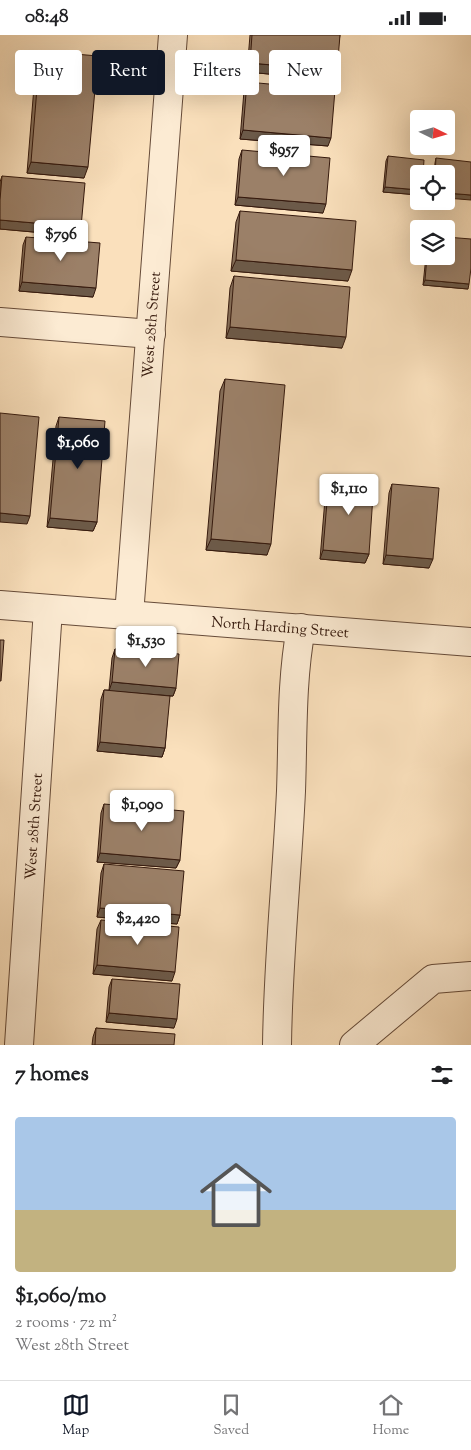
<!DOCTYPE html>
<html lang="en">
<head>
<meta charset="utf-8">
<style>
	:root { --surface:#fff; --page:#f2f2f2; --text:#202124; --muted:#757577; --line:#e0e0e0; --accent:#111827 }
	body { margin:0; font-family:"Sorts Mill Goudy",serif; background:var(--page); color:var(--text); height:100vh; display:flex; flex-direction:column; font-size:19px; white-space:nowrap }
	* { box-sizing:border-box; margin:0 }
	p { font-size:16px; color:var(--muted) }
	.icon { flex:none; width:28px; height:28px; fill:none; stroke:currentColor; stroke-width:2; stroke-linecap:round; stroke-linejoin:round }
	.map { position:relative; height:1010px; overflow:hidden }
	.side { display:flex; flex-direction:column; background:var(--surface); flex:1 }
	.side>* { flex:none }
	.guide { position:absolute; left:15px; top:15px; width:441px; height:45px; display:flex; gap:10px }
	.needle { width:32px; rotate:95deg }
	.controls { position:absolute; left:410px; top:75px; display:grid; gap:10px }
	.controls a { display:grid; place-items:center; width:45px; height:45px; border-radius:5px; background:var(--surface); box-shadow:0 5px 20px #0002; font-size:25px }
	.price { position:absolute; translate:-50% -42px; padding:0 11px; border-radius:5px; background:#fff; color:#222; font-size:16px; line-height:32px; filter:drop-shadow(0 1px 2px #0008) }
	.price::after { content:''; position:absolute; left:50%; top:30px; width:15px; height:11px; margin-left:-8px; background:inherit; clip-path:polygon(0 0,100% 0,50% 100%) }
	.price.active { background:var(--accent); color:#fff }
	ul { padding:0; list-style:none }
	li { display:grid; align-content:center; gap:10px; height:265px; padding:0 15px }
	li span { display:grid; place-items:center; height:155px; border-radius:5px; color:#555 }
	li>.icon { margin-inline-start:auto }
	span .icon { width:90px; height:90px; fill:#fffc; stroke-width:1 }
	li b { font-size:21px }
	h2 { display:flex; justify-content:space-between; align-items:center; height:60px; padding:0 15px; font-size:21px }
	.chip { padding:0 18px; border-radius:5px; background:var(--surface); box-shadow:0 5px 20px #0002; font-size:18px; line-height:45px }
	.chip.active { background:var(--accent); color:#fff }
	.status { display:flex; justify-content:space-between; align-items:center; height:35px; padding:0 25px; background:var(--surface); direction:ltr }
	.status svg { height:14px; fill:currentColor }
	.dock { display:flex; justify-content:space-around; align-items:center; height:70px; border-top:1px solid var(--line); background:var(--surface); font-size:14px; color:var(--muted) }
	.dock a { display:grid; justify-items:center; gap:2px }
	.dock .active { color:var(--accent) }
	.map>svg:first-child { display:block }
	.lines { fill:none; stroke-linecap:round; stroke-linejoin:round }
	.minor-casing { stroke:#664b39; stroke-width:30 }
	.minor { stroke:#fcebd3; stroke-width:28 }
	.wall { fill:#856e59; stroke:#35190d }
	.shaded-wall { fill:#6c5a49; stroke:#35190d }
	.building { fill:#9b8068; stroke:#35190d }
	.labels { text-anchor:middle; stroke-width:4.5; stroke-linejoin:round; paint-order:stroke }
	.street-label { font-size:15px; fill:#35190d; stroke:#fcebd3 }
</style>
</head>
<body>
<div class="status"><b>08:48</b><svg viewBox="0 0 49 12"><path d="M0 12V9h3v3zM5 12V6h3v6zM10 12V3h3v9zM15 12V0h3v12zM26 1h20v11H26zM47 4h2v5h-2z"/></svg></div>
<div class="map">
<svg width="471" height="1010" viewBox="0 0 471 1010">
	<rect width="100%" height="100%" fill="#fae0bc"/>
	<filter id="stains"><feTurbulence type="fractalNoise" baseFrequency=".004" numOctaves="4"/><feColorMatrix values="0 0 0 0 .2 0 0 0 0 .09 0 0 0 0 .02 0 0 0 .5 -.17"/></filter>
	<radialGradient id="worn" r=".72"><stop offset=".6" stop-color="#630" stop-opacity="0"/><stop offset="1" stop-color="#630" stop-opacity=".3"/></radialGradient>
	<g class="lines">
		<g class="minor-casing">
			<g id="minor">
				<path d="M0 287 151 299"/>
				<path id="s1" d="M0 570 471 607"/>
				<path id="s2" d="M129 580 173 0"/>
				<path id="s3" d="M19 1010 48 574"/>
				<path d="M277 1010C278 925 287 841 291 756 293 702 291 647 301 593"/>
				<path d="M354 1010 433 944 471 941"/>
			</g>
		</g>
		<use href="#minor" class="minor"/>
	</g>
	<g class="wall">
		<path d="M250 0H340L333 45 247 37Z"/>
		<path d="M40 16 84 143 27 138 36 27Z"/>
		<path d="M247 47 328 111 240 104 244 56Z"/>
		<path d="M242 115 323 178 235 170 239 124Z"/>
		<path d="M388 121 419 139V160L383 157 386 126Z"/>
		<path d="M436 123 446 139H434L435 128Z"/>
		<path d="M2 141 81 192 78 201 0 194V147Z"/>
		<path d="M240 176 348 246 231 236 236 187Z"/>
		<path d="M26 202 93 262 19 256 23 210Z"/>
		<path d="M426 221H446L468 254 423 250Z"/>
		<path d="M234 241 342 313 226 303 230 253Z"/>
		<path d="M225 344 267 520 206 515 220 356Z"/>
		<path d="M59 382 97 487 93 496 47 492 56 391Z"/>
		<path d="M329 443 369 519 365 528 320 524 326 452Z"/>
		<path d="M392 449 429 533 383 529 389 458Z"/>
		<path d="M115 614 176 653 173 661H169L165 713 162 722 97 716 101 664 104 655H109L112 623Z"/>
		<path d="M104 769 180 825 176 833 97 827 101 778Z"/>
		<path d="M104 829 180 880 177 889 97 882 101 838Z"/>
		<path d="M101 885 172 946 93 939 97 894Z"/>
		<path d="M112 944 174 993 106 987 109 952Z"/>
		<path d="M96 993 174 1010H92L93 1002Z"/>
	</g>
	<g class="shaded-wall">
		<path d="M250 28 337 36 333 45 247 37Z"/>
		<path d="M243 95 331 103 328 111 240 104Z"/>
		<path d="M31 127 88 132 84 143 27 138Z"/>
		<path d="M385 152 419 155V160L383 157Z"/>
		<path d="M446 158 471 160V165L446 163Z"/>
		<path d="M238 162 326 169 323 178 235 170Z"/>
		<path d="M0 185 81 192 78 201 0 194Z"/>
		<path d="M236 225 352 235 348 246 231 236Z"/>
		<path d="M425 245 469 249 468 254 423 250Z"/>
		<path d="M22 247 96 253 93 262 19 256Z"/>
		<path d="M230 292 346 302 342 313 226 303Z"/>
		<path d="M0 478 30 481 27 489 0 487Z"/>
		<path d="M50 483 97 487 93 496 47 492Z"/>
		<path d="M211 504 271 509 267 520 206 515Z"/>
		<path d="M323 515 369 519 365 528 320 524Z"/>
		<path d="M386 520 433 524 429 533 383 529Z"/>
		<path d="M112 647 176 653 173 661 109 656Z"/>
		<path d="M100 707 165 713 162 722 97 716Z"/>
		<path d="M100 818 180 825 176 833 97 827Z"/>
		<path d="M100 873 180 880 177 889 97 882Z"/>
		<path d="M97 930 175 937 172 946 93 939Z"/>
		<path d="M109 978 177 984 174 993 106 987Z"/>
	</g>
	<g class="building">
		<path d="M252 0H340L337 36 250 28Z"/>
		<path d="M40 16 98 21 88 132 31 127Z"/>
		<path d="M247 47 335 55 331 103 243 95Z"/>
		<path d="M242 115 330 123 326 169 238 162Z"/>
		<path d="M388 121 424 125 423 139H419V155L385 152Z"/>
		<path d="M436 123 471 127V160L446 158V139H435Z"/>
		<path d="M2 141 85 148 81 192 0 185V165Z"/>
		<path d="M240 176 356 186 352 235 236 225Z"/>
		<path d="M26 202 100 208 96 253 22 247Z"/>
		<path d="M446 202 471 204V233L469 249 425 245 427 221H446Z"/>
		<path d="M234 241 350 252 346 302 230 292Z"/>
		<path d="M225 344 285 350 271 509 211 504Z"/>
		<path d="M0 378 39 382 30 481 0 478Z"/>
		<path d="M59 382 105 386 97 487 50 483Z"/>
		<path d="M329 443 374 446 369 519 323 515Z"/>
		<path d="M392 449 439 453 433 524 386 520Z"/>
		<path d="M0 605H4L1 646H0Z"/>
		<path d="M115 614 179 619 176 653 112 647Z"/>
		<path d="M104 655 170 661 165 713 100 707Z"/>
		<path d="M104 769 184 776 180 825 100 818Z"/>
		<path d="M104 829 184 836 180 880 100 873Z"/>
		<path d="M101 885 179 892 175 937 97 930Z"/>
		<path d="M112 944 180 949 177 984 109 978Z"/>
		<path d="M96 993 175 999 174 1010H95Z"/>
	</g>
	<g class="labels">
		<g class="street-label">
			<text dy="5" stroke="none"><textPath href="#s2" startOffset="291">West 28th Street</textPath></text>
			<text dy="5" stroke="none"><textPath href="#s1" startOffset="281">North Harding Street</textPath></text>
			<text dy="5" stroke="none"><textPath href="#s3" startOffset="219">West 28th Street</textPath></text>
		</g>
	</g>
	<rect width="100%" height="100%" filter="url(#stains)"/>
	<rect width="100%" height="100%" fill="url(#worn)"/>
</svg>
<div class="controls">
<a><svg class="needle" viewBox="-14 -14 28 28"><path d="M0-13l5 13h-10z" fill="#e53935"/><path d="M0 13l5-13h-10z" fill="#757577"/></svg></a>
<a><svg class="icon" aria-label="locate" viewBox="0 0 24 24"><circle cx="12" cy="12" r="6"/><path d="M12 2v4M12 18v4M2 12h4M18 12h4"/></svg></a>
<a><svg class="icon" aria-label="layers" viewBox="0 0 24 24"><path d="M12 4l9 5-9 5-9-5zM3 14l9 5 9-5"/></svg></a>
</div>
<b class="price" style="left:284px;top:142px">$957</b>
<b class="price" style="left:61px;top:227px">$796</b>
<b class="price active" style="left:78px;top:435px">$1,060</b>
<b class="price" style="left:349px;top:481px">$1,110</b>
<b class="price" style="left:146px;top:633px">$1,530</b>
<b class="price" style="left:142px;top:797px">$1,090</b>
<b class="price" style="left:138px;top:911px">$2,420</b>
<div class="guide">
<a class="chip">Buy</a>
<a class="chip active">Rent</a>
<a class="chip">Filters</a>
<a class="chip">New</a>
</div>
</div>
<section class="side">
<h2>7 homes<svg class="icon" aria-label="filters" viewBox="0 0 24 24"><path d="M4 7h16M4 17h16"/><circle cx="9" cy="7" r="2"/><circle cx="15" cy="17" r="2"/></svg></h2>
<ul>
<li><span style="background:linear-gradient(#a9c7e8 60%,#c2b280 0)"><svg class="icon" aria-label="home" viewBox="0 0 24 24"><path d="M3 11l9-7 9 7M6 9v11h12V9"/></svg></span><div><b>$1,060/mo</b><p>2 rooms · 72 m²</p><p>West 28th Street</p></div></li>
</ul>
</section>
<nav class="dock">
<a class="active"><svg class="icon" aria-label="map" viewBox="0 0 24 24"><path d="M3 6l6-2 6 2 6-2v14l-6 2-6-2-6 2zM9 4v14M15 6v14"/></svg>Map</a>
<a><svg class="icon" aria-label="saved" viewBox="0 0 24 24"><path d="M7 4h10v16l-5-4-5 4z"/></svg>Saved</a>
<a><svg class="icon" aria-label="home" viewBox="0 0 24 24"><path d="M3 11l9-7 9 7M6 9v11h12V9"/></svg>Home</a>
</nav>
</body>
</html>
